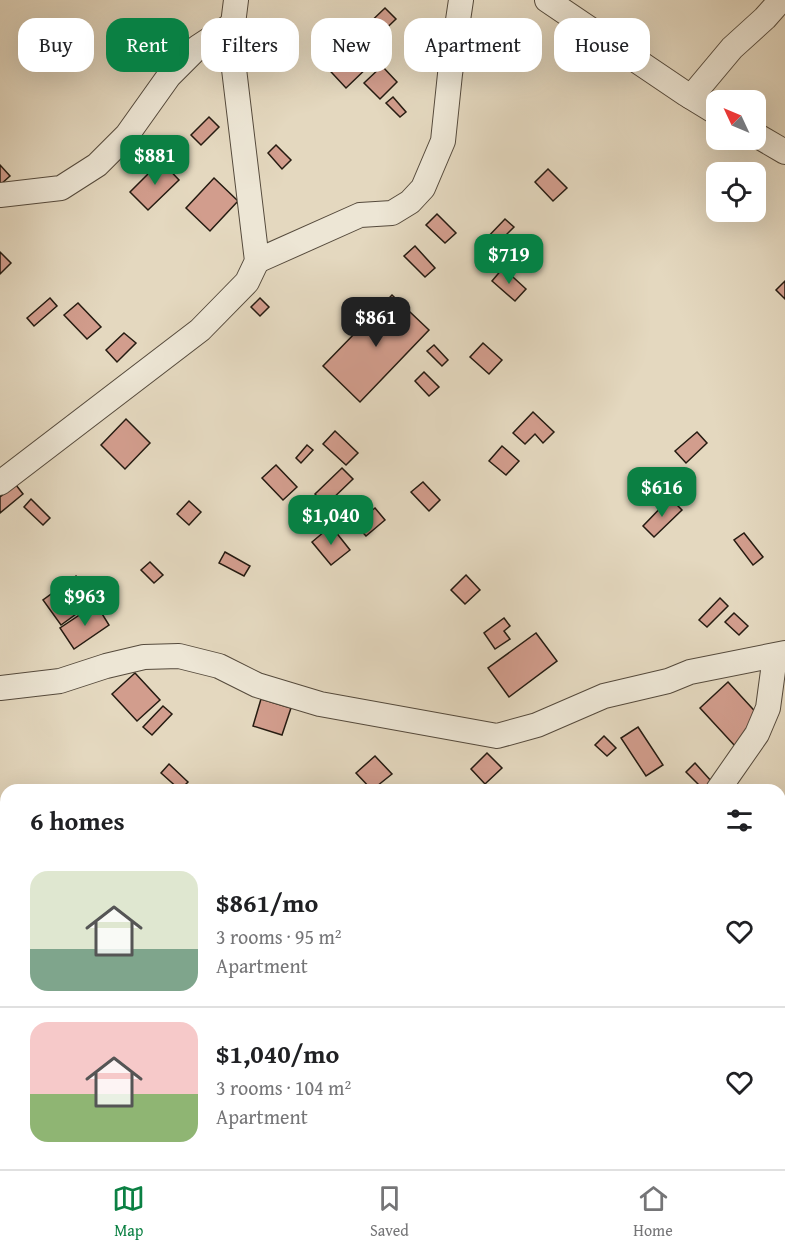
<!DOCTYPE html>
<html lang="en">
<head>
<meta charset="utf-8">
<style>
	:root { --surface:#fff; --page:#f2f2f2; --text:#202124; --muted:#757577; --line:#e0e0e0; --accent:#0b8043 }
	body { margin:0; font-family:"Gentium Book Plus",serif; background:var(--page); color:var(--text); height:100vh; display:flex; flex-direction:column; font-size:22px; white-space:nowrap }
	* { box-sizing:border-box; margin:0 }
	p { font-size:20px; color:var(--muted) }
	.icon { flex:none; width:33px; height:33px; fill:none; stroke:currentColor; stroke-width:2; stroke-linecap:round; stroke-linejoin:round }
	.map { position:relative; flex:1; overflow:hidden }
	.panel { position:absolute; left:0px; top:784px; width:786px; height:386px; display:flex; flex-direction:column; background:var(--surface); border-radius:18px 18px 0 0; box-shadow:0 6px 24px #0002 }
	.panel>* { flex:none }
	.guide { position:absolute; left:18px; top:18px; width:750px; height:54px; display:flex; gap:12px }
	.needle { width:39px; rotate:314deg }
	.buttons { position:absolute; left:706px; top:90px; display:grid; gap:12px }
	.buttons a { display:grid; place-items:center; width:60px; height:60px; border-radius:12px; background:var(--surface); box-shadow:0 6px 24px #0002; font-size:30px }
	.price { position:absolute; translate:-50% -51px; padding:0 14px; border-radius:12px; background:var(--accent); color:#fff; font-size:20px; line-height:39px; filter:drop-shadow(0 2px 3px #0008) }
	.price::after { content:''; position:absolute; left:50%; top:36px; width:18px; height:14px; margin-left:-9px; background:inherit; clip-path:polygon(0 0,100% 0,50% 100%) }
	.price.on { background:#222; color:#fff }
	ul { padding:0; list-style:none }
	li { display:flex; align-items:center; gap:18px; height:150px; padding:0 30px }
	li+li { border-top:2px solid var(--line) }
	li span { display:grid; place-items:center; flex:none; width:168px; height:120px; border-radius:18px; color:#555 }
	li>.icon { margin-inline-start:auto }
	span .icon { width:72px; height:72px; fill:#fffc; stroke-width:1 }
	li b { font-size:26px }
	h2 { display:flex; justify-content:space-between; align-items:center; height:72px; padding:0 30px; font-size:26px }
	.tag { padding:0 21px; border-radius:18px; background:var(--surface); box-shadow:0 6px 24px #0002; font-size:21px; line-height:54px }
	.tag.on { background:var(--accent); color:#fff }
	.dock { display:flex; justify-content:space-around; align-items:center; height:84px; border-top:2px solid var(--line); background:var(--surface); font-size:16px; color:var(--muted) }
	.dock a { display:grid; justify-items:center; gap:3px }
	.dock .on { color:var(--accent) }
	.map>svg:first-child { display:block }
	.building { fill:#d29d8d; stroke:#251b11; stroke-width:1.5 }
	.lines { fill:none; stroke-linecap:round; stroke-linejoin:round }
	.minor-casing { stroke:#554a3c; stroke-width:26 }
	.minor { stroke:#ede6d5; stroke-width:24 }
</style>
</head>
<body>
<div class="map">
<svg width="785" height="1169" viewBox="0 0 785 1169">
	<rect width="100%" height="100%" fill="#e4d8bf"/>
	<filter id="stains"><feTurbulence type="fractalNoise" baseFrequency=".00333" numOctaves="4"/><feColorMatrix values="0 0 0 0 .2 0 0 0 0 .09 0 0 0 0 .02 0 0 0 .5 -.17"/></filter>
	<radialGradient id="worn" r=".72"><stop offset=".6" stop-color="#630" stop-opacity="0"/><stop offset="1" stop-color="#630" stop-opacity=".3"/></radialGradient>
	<g class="building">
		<path d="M385 8 396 19 371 43 360 32Z"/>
		<path d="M345 36 372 63 346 88 320 60Z"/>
		<path d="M382 66 397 82 380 99 364 83Z"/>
		<path d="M393 97 406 112 400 117 386 103Z"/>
		<path d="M209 117 219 127 201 145 191 135Z"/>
		<path d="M276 145 291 160 282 169 268 153Z"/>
		<path d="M161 161 179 180 148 210 130 192Z"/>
		<path d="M0 165 10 176 0 185Z"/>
		<path d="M548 169 567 188 553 201 535 182Z"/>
		<path d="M214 178 238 201 210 231 186 208Z"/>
		<path d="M437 214 456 233 445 243 426 225Z"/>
		<path d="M505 219 514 227 492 249 484 241Z"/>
		<path d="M415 246 435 268 425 277 404 256Z"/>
		<path d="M0 252 11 263 0 274Z"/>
		<path d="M503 268 526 289 515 301 492 281Z"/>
		<path d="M785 281V299L776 290Z"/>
		<path d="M392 295 429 330 360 402 323 366Z"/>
		<path d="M50 298 57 306 34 326 27 318Z"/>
		<path d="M260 298 269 307 260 316 251 307Z"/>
		<path d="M78 303 101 327 87 339 64 315Z"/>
		<path d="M124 333 136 343 117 362 106 350Z"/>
		<path d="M483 343 502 360 489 374 470 357Z"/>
		<path d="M434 345 448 360 442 366 427 351Z"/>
		<path d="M424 372 439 387 429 396 415 381Z"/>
		<path d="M533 412 554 432 543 443 535 434 525 444 513 433Z"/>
		<path d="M126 419 150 443 125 469 101 445Z"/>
		<path d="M335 431 358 453 346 465 323 444Z"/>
		<path d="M697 432 707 443 686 463 675 451Z"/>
		<path d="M307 445 313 450 301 463 296 458Z"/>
		<path d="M502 446 519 461 506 475 489 461Z"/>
		<path d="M276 465 297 487 283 500 262 478Z"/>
		<path d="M342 468 353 479 326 505 315 494Z"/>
		<path d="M423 482 440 500 429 511 411 492Z"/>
		<path d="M16 485 23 494 0 513V497Z"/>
		<path d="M670 498 682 510 654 537 643 526Z"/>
		<path d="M31 499 50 518 43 525 24 507Z"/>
		<path d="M189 501 201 512 189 525 177 514Z"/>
		<path d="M375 508 385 520 366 536 355 524Z"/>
		<path d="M331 526 350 550 331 565 312 542Z"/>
		<path d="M744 533 763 557 753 565 734 540Z"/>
		<path d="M225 552 250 566 244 576 219 563Z"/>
		<path d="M150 562 163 575 154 583 141 570Z"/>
		<path d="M466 575 480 590 465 604 451 590Z"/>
		<path d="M76 576 94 601 61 625 43 600Z"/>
		<path d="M720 598 728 606 707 627 699 620Z"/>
		<path d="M96 604 109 625 74 649 60 628Z"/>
		<path d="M734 613 748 626 739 635 725 622Z"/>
		<path d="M504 618 510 626 504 631 510 639 495 649 484 633Z"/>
		<path d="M536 633 557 661 509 697 488 668Z"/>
		<path d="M135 673 160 700 137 721 112 694Z"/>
		<path d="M728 682 763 720 735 746 700 708Z"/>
		<path d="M261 699 291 708 282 735 253 726Z"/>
		<path d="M163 706 172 714 152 735 143 727Z"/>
		<path d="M638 727 663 765 646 776 621 738Z"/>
		<path d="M604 736 616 748 607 756 595 745Z"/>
		<path d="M487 753 502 768 485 784 471 769Z"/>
		<path d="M375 756 392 774 372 790 356 773Z"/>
		<path d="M695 763 712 782 704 790 686 772Z"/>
		<path d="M169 764 188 782 180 790 161 773Z"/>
		<path d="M781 1027 785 1031V1128L780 1123Z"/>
		<path d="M6 1032V1045L5 1047 0 1043V1038Z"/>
		<path d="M157 1164H164L167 1169H151Z"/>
		<path d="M291 1164H307L312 1169H296Z"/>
	</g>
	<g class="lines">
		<g class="minor-casing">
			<g id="minor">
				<path d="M547 0 686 94 717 113"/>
				<path d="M691 97 732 48 765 18 781 0"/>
				<path d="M756 135 785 152"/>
				<path d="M0 195 61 188 97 165 127 135 169 76 198 47 233 24"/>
				<path d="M257 261 360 215 392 213 410 202 423 188 443 141 450 74 461 0"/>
				<path d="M0 483 200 330 247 282 257 261 234 69 233 24 236 0"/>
				<path d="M0 688 60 681 106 666 144 657 179 656 219 666 257 685 320 704 497 736 537 725 604 696 668 681 690 672 785 653"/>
				<path d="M718 790 757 734 768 708 775 656"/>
				<path d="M630 1164 632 1169"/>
			</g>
		</g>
		<use href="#minor" class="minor"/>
	</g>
	<rect width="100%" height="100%" filter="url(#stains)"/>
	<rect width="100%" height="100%" fill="url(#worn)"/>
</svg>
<div class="buttons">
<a><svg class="needle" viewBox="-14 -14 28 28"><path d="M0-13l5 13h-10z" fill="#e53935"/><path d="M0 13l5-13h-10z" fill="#757577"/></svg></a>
<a><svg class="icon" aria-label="locate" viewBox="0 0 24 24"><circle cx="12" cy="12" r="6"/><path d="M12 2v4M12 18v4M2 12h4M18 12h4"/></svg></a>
</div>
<b class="price" style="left:155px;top:186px">$881</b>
<b class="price" style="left:509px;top:285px">$719</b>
<b class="price on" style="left:376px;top:348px">$861</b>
<b class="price" style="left:662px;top:518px">$616</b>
<b class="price" style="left:331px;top:546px">$1,040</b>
<b class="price" style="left:85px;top:627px">$963</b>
<div class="guide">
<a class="tag">Buy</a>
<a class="tag on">Rent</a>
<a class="tag">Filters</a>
<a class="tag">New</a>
<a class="tag">Apartment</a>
<a class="tag">House</a>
</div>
<section class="panel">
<h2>6 homes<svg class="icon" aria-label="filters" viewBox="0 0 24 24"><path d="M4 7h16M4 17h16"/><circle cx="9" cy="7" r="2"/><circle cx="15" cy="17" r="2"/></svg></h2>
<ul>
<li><span style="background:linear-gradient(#dfe7d0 65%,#7fa58c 0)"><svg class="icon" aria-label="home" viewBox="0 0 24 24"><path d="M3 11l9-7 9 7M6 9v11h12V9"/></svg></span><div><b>$861/mo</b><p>3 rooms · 95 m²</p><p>Apartment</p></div><svg class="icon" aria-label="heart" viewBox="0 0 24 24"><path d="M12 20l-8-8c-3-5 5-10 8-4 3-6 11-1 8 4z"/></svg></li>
<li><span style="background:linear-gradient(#f6c9c9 60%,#8fb573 0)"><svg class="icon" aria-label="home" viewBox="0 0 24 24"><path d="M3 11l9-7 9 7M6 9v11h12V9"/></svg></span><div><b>$1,040/mo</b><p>3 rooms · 104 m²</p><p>Apartment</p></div><svg class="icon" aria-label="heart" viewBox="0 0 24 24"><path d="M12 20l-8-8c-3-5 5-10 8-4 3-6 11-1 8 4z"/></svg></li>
</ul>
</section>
</div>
<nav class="dock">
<a class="on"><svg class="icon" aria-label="map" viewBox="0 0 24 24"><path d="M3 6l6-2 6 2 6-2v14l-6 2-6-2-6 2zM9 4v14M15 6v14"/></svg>Map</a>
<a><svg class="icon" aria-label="saved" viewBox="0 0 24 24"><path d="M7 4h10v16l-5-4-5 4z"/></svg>Saved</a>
<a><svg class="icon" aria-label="home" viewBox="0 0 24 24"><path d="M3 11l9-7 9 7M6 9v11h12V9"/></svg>Home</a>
</nav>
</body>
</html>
